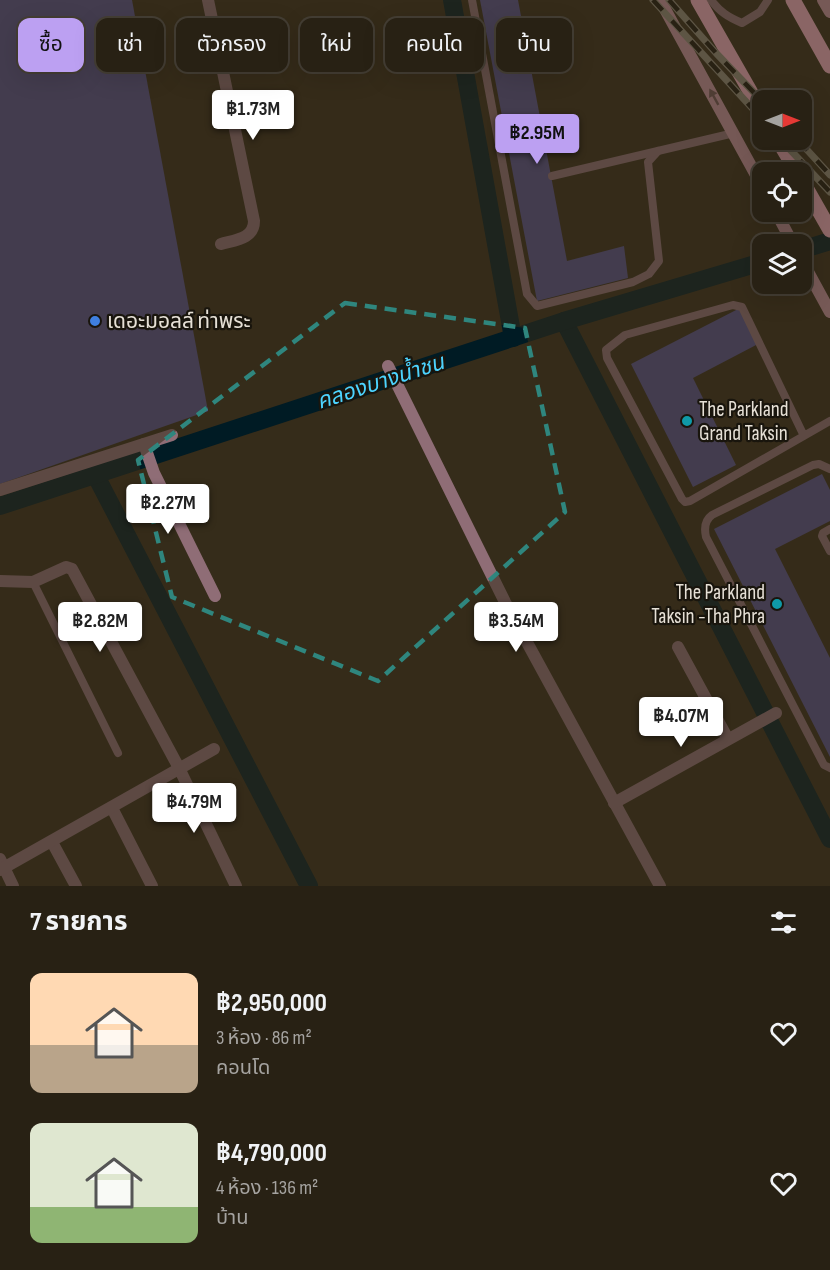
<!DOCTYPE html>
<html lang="th">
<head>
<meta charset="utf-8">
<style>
	:root { --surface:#282114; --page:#30291d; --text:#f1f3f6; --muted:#a5a3a0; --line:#443e34; --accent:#bca0f2 }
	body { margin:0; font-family:"Sofia Sans Condensed","Noto Sans Thai",sans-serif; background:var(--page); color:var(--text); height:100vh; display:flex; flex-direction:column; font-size:22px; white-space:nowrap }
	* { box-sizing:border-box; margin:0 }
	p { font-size:20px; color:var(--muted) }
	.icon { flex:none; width:33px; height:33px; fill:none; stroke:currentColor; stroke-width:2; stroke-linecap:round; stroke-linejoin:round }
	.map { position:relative; height:886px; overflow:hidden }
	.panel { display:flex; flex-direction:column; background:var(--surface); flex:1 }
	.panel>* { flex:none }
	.banner { position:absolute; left:18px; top:18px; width:795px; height:54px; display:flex; gap:12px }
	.needle { width:39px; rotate:90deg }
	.tools { position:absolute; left:752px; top:90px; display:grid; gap:12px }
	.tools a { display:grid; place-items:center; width:60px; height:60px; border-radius:12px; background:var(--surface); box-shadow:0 6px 24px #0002,0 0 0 2px var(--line); font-size:30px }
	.price { position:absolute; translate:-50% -51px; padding:0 14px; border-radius:6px; background:#fff; color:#222; font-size:20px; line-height:39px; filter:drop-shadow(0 2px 3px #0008) }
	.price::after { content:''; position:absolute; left:50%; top:36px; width:18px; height:14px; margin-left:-9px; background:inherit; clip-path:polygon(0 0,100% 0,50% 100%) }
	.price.on { background:var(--accent); color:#111 }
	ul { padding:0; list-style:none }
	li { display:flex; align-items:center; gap:18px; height:150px; padding:0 30px }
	li span { display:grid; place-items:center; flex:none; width:168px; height:120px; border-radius:12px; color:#555 }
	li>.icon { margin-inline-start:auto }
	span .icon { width:72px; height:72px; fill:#fffc; stroke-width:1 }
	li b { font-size:26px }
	h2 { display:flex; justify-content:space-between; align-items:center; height:72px; padding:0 30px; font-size:26px }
	.pill { padding:0 21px; border-radius:12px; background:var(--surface); box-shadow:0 6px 24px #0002,0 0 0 2px var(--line); font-size:21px; line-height:54px }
	.pill.on { background:var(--accent); color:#111 }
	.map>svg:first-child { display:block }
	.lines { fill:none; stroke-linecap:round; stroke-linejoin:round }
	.canal { stroke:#001b24; stroke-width:18 }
	.building { fill:#55508e }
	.lane { stroke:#8f6d76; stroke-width:8 }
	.street { stroke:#8f6d76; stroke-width:12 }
	.secondary { stroke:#c691a0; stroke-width:12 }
	.primary { stroke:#f1acc0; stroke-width:15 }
	.rail-casing { stroke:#8f8779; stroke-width:7 }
	.rail { stroke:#19150d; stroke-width:4.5; stroke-dasharray:14; stroke-linecap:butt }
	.oneway { fill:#705356 }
	.marked { fill:none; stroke:#2f867e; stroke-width:4.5; stroke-dasharray:12 8; stroke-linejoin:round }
	.shop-dot { fill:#3f7fe0; stroke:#19150d; stroke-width:2 }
	.culture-dot { fill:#0f9aa8; stroke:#19150d; stroke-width:2 }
	.labels { text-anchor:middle; stroke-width:4.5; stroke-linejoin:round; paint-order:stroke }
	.poi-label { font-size:21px; fill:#e6e0d6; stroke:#19150d; text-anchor:start }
	.water-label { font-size:22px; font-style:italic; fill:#4cd3fe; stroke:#19150d }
</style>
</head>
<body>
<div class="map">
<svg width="830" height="886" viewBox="0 0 830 886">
	<rect width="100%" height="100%" fill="#352c1a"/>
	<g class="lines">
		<g class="canal">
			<path d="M452 0 513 338"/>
			<path d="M801 250 830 241"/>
			<path d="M564 321 830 839"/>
			<path d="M96 476 309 886"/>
			<path d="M0 506 564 321 762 262"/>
		</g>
	</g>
	<g class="building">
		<path d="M0 0H132L208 411 0 484Z"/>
		<path d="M480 0H518L567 261 624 246 628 278 537 301Z"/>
		<path d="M740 308 758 344 693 378 736 465 693 487 631 364Z"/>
		<path d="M822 474 830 490V521L775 549 830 658V757L714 529Z"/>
	</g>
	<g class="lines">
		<g class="lane">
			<path d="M472 0 527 294 537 306 633 282 649 274 659 261 648 162 658 151"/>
			<path d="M711 0C720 12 728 17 742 23L760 12 768 0"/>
			<path d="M552 176 734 133"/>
			<path d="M804 436 742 307 733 305 625 335 606 350 607 358 682 499 685 502 690 501 830 421"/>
			<path d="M830 469 819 464 813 465 712 515C705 520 704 528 706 537L824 765 830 768"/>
			<path d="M830 529 823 533 822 536 830 551"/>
			<path d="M33 582 118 753"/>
		</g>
		<g class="street">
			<path d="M208 0 254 221C254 239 235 240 221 244"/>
			<path d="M388 366 505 602 660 886"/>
			<path d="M144 444 154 473 215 596"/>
			<path d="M0 490 172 435"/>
			<path d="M0 581 33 582 66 567 72 569 179 768 236 886"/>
			<path d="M678 647 728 739"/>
			<path d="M614 803 776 713"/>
			<path d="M112 808 152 886"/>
			<path d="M52 842 76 886"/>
			<path d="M0 859 13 886"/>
			<path d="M0 870 214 749"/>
		</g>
		<g class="secondary">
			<path d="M660 0 762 186"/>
			<path d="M823 0 830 12"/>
			<path d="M776 212 793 244"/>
			<path d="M801 259 830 312"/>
		</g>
		<g class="primary">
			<path d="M698 0 762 112"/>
			<path d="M793 0 830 66"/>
			<path d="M778 140 797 172"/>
			<path d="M801 179 830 230"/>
		</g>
		<g class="rail-casing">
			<g id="rail">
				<path d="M653 0 762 119"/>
				<path d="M669 0 716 53 762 101"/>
				<path d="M781 140 830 192"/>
				<path d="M798 140 830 175"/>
			</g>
		</g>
		<use href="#rail" class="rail"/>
	</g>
	<defs><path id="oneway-solid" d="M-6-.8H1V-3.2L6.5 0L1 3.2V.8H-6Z" transform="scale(1.5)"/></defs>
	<use class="oneway" href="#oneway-solid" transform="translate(714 97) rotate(-119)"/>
	<path d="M0 0H830V886H0ZM345 303 525 328 565 512 378 681 172 597 138 460Z" fill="#352c1a" fill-opacity=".55" fill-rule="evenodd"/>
	<path class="marked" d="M345 303 525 328 565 512 378 681 172 597 138 460Z"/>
	<circle class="shop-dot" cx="95" cy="321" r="6"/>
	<g class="culture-dot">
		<circle cx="687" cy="421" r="6"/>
		<circle cx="777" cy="604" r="6"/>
	</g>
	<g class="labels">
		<g class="poi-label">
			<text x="107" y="328">เดอะมอลล์ ท่าพระ</text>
			<text x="699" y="416">The Parkland<tspan x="699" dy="24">Grand Taksin</tspan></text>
			<text x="765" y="599" text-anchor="end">The Parkland<tspan x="765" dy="24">Taksin -Tha Phra</tspan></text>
		</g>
		<g class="water-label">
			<text transform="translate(380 381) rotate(-18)" y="8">คลองบางน้ำชน</text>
		</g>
	</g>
</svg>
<div class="tools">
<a><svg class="needle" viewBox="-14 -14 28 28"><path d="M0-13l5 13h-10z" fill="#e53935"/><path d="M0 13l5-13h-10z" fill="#a5a3a0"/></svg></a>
<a><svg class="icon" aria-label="locate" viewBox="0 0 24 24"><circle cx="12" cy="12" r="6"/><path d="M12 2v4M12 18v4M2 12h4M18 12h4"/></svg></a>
<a><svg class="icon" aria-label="layers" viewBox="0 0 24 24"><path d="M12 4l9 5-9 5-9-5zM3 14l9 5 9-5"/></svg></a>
</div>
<b class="price" style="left:253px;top:141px">฿1.73M</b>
<b class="price on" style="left:537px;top:165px">฿2.95M</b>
<b class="price" style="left:168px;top:535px">฿2.27M</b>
<b class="price" style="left:100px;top:653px">฿2.82M</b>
<b class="price" style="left:516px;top:653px">฿3.54M</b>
<b class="price" style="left:681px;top:748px">฿4.07M</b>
<b class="price" style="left:194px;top:834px">฿4.79M</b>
<div class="banner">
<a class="pill on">ซื้อ</a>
<a class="pill">เช่า</a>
<a class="pill">ตัวกรอง</a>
<a class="pill">ใหม่</a>
<a class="pill">คอนโด</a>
<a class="pill">บ้าน</a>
</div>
</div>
<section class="panel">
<h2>7 รายการ<svg class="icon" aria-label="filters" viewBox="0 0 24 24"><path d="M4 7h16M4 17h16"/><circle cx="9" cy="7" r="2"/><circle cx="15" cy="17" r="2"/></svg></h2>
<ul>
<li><span style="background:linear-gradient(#ffd9b3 60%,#b9a48a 0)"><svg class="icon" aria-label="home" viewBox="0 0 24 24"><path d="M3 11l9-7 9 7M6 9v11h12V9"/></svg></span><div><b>฿2,950,000</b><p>3 ห้อง · 86 m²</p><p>คอนโด</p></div><svg class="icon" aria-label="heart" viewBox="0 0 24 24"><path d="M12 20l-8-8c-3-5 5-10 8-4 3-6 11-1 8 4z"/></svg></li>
<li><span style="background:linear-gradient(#dfe7d0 70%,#8fb573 0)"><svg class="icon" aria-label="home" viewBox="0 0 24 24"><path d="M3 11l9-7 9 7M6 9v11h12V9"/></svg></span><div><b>฿4,790,000</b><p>4 ห้อง · 136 m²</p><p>บ้าน</p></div><svg class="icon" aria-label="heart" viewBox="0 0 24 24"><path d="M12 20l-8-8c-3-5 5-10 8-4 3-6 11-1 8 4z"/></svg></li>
</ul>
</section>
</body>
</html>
